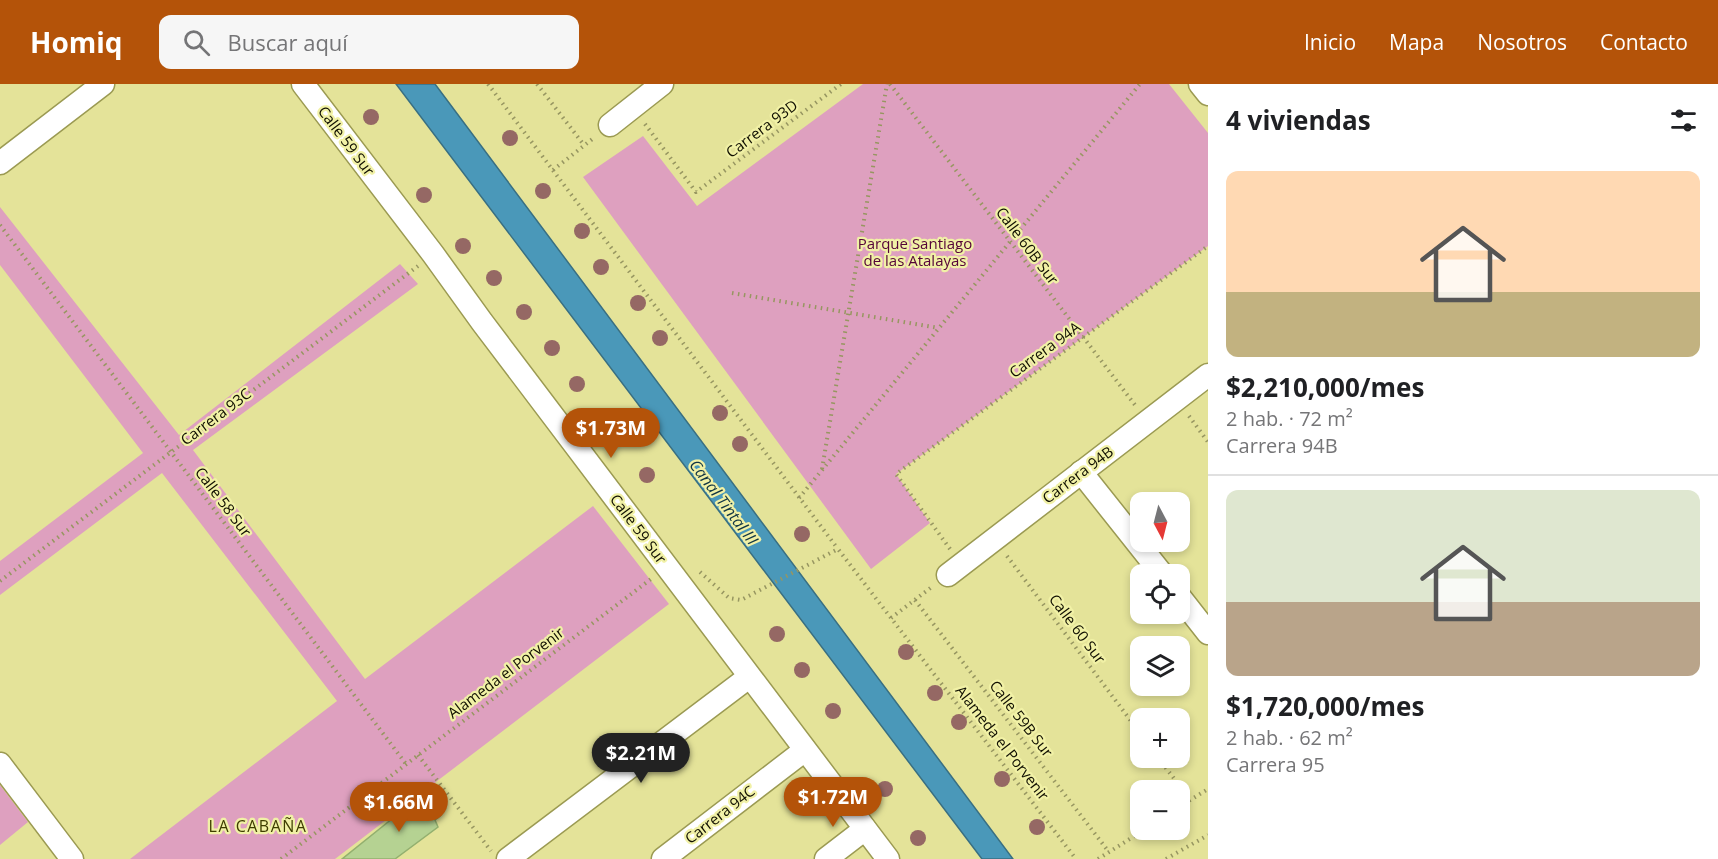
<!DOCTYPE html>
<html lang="es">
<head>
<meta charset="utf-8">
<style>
	:root { --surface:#fff; --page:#f6f6f6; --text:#202124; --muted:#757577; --line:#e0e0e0; --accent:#b45309 }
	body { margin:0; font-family:"Open Sans",sans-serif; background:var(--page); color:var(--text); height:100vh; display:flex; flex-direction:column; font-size:22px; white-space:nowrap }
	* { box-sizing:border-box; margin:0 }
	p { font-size:20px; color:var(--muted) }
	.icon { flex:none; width:33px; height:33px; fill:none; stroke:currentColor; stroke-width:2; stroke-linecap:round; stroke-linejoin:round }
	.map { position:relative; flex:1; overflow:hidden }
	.drawer { display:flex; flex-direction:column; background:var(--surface); width:510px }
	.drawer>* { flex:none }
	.needle { width:39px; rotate:173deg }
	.fabs { position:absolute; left:1130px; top:408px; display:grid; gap:12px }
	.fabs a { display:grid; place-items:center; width:60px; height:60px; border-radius:12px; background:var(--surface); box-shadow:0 3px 9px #0003; font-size:30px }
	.price { position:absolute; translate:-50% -51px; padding:0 14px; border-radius:21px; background:var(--accent); color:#fff; font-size:20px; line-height:39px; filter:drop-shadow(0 2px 3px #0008) }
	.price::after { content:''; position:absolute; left:50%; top:36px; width:18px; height:14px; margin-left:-9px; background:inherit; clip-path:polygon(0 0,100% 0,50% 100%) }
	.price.current { background:#222; color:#fff }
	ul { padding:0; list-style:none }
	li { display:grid; align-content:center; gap:12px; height:318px; padding:0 18px }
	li+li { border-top:2px solid var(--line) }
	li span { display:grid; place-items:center; height:186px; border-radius:12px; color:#555 }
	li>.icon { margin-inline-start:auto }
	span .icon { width:108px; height:108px; fill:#fffc; stroke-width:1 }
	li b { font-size:26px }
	h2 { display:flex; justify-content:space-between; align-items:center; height:72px; padding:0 18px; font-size:26px }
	header { display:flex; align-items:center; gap:36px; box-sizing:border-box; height:84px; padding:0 30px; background:var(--accent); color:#fff }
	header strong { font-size:28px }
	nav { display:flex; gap:33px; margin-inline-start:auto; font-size:21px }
	.search { width:420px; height:54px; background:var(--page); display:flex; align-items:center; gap:15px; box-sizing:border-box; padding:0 21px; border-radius:12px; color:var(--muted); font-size:22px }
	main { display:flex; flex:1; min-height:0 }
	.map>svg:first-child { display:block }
	.green { fill:#dea0bf }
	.water { fill:#4a98b9; stroke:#396f82; stroke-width:1.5 }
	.building { fill:#b5d292; stroke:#93b06f; stroke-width:1.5 }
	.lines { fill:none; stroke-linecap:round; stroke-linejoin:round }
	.street-casing { stroke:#9b9a52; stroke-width:25 }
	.path { stroke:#979661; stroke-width:4; stroke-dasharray:1.5 4.5; stroke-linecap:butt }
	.street { stroke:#fff; stroke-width:22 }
	.tree { fill:#956864 }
	.labels { text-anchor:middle; stroke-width:4.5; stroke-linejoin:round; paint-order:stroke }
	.street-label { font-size:15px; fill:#100f00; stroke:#f1f1a6 }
	.park-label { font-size:15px; fill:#550438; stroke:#f1f1a6 }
	.water-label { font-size:16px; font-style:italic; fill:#103543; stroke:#f1f1a6 }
	.neighbourhood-label { font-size:16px; letter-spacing:1.5px; fill:#3e3d00; stroke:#f1f1a6 }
</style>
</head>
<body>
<header>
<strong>Homiq</strong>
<div class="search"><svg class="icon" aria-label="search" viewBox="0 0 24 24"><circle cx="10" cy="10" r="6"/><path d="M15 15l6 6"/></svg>Buscar aquí</div>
<nav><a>Inicio</a><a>Mapa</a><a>Nosotros</a><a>Contacto</a></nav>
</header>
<main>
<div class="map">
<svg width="1208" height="775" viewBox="0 0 1208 775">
	<rect width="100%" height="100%" fill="#e4e399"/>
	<g class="green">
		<path d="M863 0H1169L1208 49V162L896 390 930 439 871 485 583 93 643 52 697 122Z"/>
		<path d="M0 123 179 351 400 180 418 200 193 366 365 595 593 422 669 520 335 775H130L337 617 162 389 0 511V477L143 369 0 181Z"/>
		<path d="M0 701 28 738 0 761Z"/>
	</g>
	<path class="water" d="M396 0H435L1013 775H982Z"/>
	<path class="building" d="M418 714 423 720 427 715 440 732 435 736 438 743 395 775H342Z"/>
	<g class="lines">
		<g class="street-casing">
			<g id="street">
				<path d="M303 0 433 170 482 238 888 775"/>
				<path d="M1200 0 1208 10"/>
				<path d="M610 41 662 0"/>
				<path d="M0 79 103 0"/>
				<path d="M1081 388 1162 490"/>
				<path d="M948 491 1208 291"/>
				<path d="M1179 512 1208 549"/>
				<path d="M0 680 72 775"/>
				<path d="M508 775 749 593"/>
				<path d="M663 775 805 666"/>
				<path d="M826 775 865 745"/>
			</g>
		</g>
		<g class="path">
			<path d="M488 0 838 465"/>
			<path d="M537 0 584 61"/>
			<path d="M890 0 1135 321"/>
			<path d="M645 40 696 108 841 0"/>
			<path d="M553 86 595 53"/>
			<path d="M0 141 406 680"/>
			<path d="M732 209 939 244"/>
			<path d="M1189 332 1208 358"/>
			<path d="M822 385 887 0"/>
			<path d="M799 414 1140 0"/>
			<path d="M950 465 896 390 1208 162"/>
			<path d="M1007 472 1140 649"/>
			<path d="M700 488 729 514 741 516 838 465 1076 775"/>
			<path d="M0 497 418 182"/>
			<path d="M915 516 1109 768"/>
			<path d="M891 534 933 502"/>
			<path d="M418 671 491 767"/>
			<path d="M1158 674 1191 716"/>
			<path d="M1179 723 1208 705"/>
			<path d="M281 775 651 495"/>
			<path d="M1098 775 1144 746"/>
			<path d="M1166 775 1208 751"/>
		</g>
		<use href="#street" class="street"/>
	</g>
	<g class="tree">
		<circle cx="371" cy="33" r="8"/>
		<circle cx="510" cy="54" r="8"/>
		<circle cx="543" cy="107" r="8"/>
		<circle cx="424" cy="111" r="8"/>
		<circle cx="582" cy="147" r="8"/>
		<circle cx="463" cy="162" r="8"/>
		<circle cx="601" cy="183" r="8"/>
		<circle cx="494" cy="194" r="8"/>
		<circle cx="638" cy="219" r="8"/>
		<circle cx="524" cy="228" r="8"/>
		<circle cx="660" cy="254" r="8"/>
		<circle cx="552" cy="264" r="8"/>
		<circle cx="577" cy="300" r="8"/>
		<circle cx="720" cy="329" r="8"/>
		<circle cx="612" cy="351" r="8"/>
		<circle cx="740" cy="360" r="8"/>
		<circle cx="647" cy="391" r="8"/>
		<circle cx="802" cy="450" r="8"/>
		<circle cx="777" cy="550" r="8"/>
		<circle cx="906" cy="568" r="8"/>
		<circle cx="802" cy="586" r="8"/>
		<circle cx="935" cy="609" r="8"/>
		<circle cx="833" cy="627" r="8"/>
		<circle cx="959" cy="638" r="8"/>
		<circle cx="1002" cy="695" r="8"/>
		<circle cx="885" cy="705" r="8"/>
		<circle cx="1037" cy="743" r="8"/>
		<circle cx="918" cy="754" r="8"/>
	</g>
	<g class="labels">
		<g class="street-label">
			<text transform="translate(762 45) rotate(-37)" y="5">Carrera 93D</text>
			<text transform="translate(346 57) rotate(53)" y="5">Calle 59 Sur</text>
			<text transform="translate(1027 162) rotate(53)" y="5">Calle 60B Sur</text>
			<text transform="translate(1045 266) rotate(-36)" y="5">Carrera 94A</text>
			<text transform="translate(216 333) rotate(-37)" y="5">Carrera 93C</text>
			<text transform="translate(1078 391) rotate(-37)" y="5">Carrera 94B</text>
			<text transform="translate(223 418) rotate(53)" y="5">Calle 58 Sur</text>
			<text transform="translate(638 445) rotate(53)" y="5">Calle 59 Sur</text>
			<text transform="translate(1077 545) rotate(53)" y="5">Calle 60 Sur</text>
			<text transform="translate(506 589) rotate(-37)" y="5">Alameda el Porvenir</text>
			<text transform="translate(1021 635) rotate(52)" y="5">Calle 59B Sur</text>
			<text transform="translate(1002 659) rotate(52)" y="5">Alameda el Porvenir</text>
			<text transform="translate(720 731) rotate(-38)" y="5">Carrera 94C</text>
		</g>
		<g class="park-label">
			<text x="915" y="165">Parque Santiago<tspan x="915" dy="17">de las Atalayas</tspan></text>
		</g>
		<g class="water-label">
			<text transform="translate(724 418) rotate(53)" y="6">Canal Tintal III</text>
		</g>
		<g class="neighbourhood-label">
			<text x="258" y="748">LA CABAÑA</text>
		</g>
	</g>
</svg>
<div class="fabs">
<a><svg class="needle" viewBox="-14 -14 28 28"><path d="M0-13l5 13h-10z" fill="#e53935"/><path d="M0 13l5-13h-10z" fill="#757577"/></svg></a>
<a><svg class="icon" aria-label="locate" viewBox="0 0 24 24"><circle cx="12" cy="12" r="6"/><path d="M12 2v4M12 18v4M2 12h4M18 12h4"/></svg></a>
<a><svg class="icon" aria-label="layers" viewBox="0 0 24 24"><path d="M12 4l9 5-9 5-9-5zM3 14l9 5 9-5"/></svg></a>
<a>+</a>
<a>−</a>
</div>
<b class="price" style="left:611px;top:375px">$1.73M</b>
<b class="price current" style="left:641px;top:700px">$2.21M</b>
<b class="price" style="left:833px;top:744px">$1.72M</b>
<b class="price" style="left:399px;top:749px">$1.66M</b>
</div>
<section class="drawer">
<h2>4 viviendas<svg class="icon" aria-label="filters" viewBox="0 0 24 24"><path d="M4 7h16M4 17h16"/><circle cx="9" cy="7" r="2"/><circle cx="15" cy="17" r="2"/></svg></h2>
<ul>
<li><span style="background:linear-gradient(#ffd9b3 65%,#c2b280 0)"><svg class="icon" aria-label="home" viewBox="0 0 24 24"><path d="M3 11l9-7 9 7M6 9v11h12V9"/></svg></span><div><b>$2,210,000/mes</b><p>2 hab. · 72 m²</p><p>Carrera 94B</p></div></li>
<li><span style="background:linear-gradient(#dfe7d0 60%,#b9a48a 0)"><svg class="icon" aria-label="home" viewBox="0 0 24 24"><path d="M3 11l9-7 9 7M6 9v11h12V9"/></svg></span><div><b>$1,720,000/mes</b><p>2 hab. · 62 m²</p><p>Carrera 95</p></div></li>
</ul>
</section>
</main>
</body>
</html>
